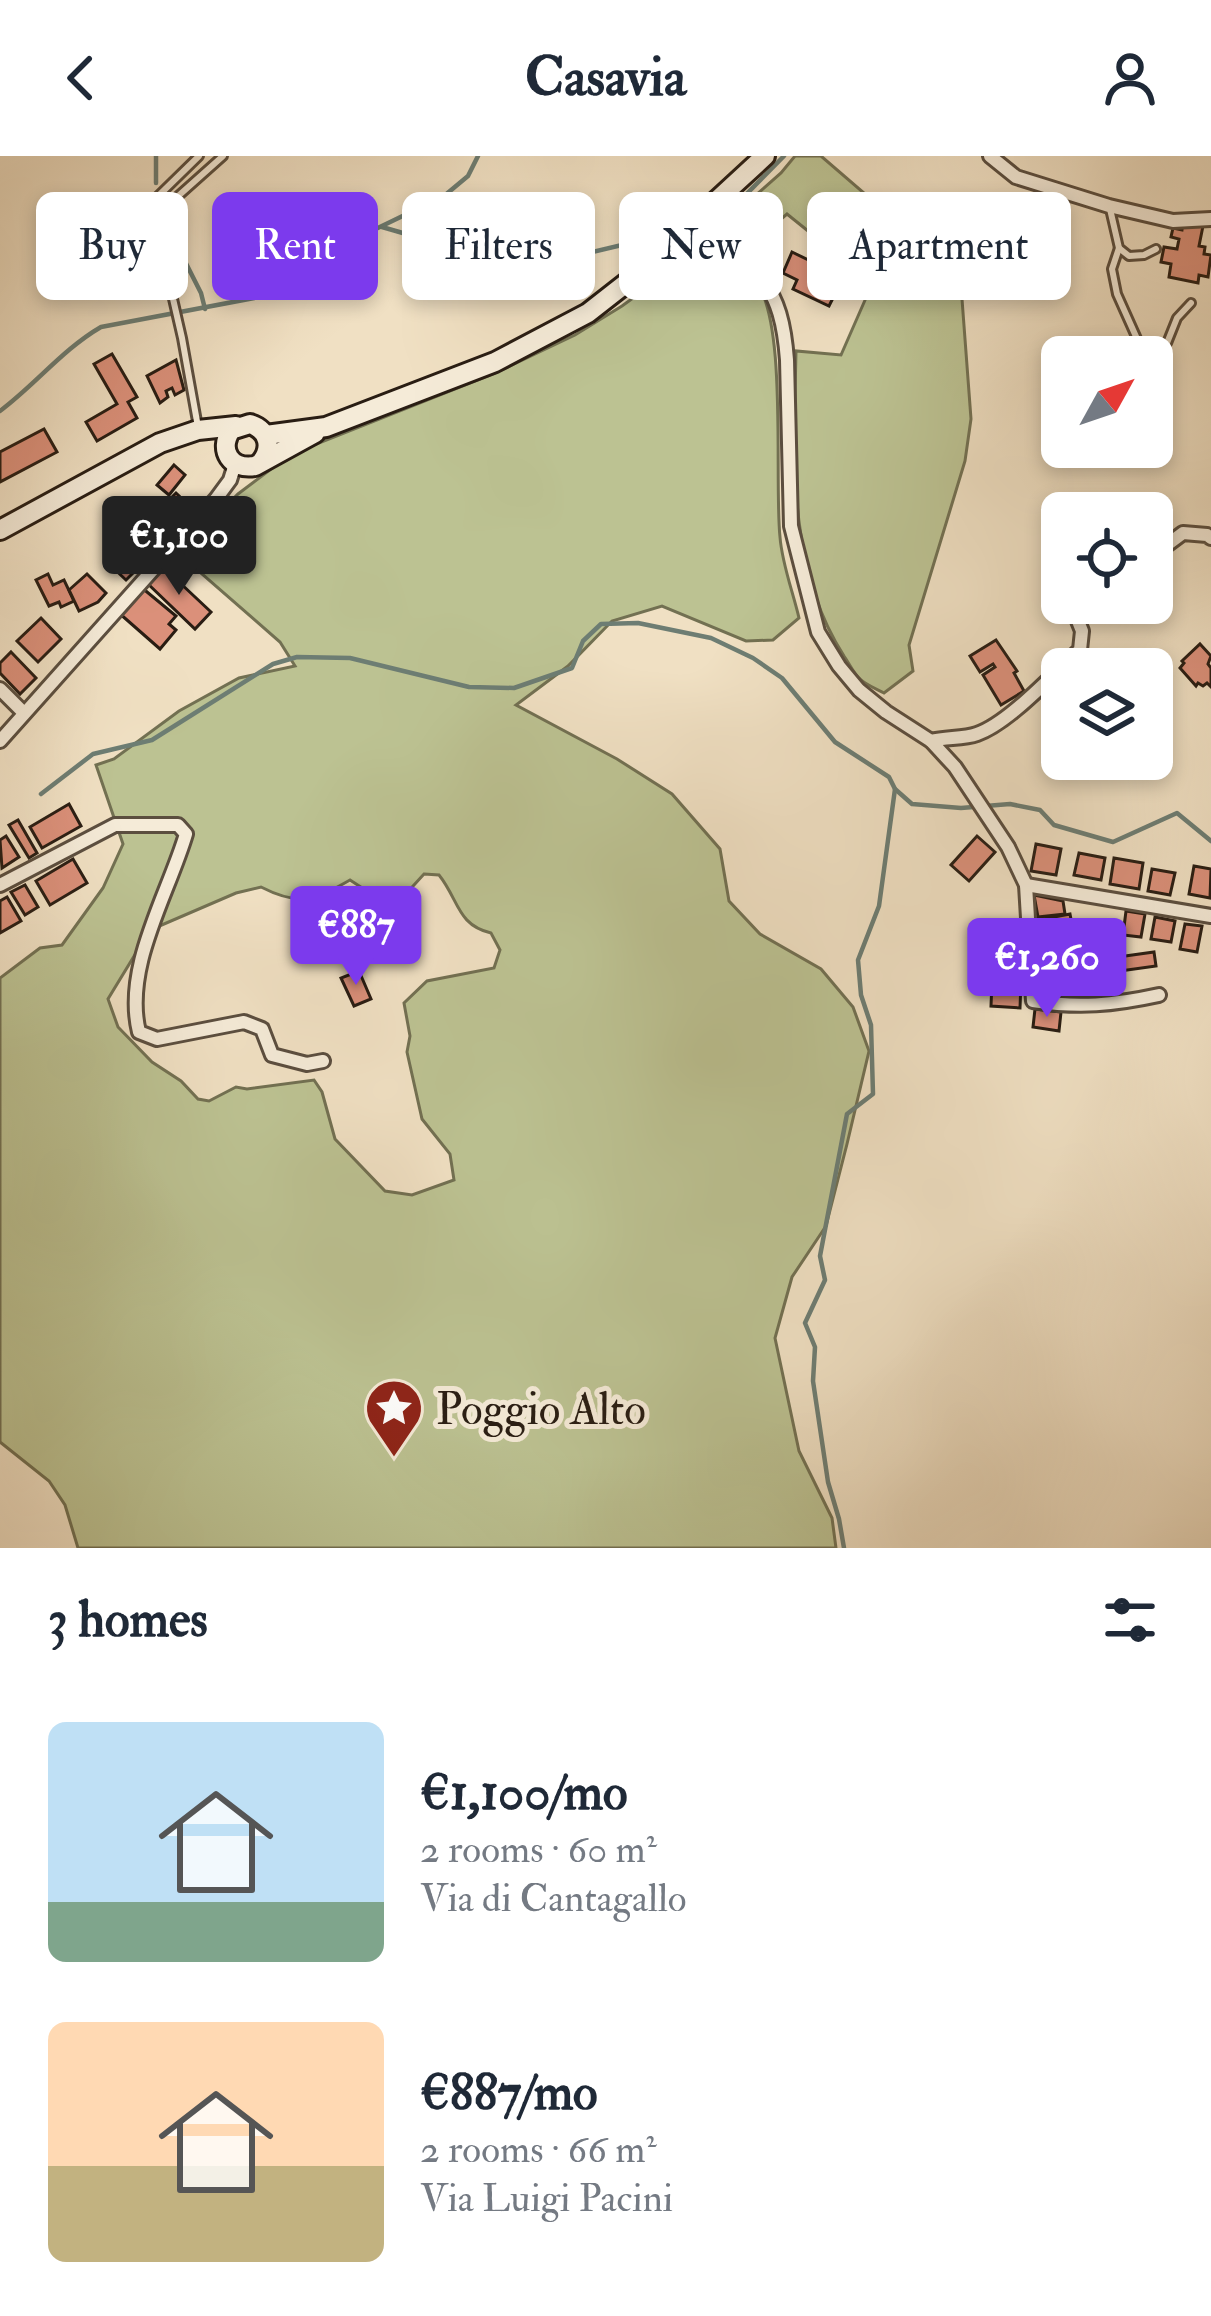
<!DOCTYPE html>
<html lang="en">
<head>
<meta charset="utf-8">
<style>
	:root { --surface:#fff; --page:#f6f6f7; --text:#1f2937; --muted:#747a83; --accent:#7c3aed }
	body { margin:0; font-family:"IM FELL Double Pica",serif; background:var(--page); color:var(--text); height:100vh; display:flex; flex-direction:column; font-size:45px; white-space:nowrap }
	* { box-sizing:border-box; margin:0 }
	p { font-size:39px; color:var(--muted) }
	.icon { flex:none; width:66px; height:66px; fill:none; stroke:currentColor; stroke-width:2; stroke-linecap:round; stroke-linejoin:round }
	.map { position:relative; height:1392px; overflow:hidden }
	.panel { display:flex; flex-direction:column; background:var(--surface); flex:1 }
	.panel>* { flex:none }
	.hud { position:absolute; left:36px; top:36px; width:1140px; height:108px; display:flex; gap:24px }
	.needle { width:78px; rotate:50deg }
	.controls { position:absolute; left:1041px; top:180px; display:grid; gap:24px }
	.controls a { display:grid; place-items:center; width:132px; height:132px; border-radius:18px; background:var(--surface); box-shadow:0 6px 18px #0003; font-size:60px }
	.price { position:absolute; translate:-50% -102px; padding:0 27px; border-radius:12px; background:var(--accent); color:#fff; font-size:39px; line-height:78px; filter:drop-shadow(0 3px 6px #0008) }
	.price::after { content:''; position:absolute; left:50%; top:72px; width:36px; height:27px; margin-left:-18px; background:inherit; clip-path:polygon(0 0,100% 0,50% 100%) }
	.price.on { background:#222; color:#fff }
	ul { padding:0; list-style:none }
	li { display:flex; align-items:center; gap:36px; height:300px; padding:0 48px }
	li span { display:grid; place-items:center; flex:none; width:336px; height:240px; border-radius:18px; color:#555 }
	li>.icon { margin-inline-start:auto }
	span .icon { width:144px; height:144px; fill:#fffc; stroke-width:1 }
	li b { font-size:51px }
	h2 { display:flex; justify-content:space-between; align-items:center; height:144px; padding:0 48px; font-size:51px }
	.pill { padding:0 42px; border-radius:18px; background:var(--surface); box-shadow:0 6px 18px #0003; font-size:42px; line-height:108px }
	.pill.on { background:var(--accent); color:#fff }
	header { display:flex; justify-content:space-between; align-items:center; height:156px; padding:0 48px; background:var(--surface); font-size:54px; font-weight:800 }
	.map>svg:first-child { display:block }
	.green { fill:#bcc292; stroke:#727052; stroke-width:3; fill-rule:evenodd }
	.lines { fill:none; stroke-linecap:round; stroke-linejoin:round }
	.stream { stroke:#6d7d73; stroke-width:4.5 }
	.building { fill:#db907a; stroke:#291d13; stroke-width:3 }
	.lane-casing { stroke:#5b4e3f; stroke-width:12 }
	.street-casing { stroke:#5b4e3f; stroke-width:18 }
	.secondary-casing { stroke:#291d13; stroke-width:24 }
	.lane { stroke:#f5ebd8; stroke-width:6 }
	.street { stroke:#f5ebd8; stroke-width:12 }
	.secondary { stroke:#f5ebd8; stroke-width:18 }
	.labels { text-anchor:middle; stroke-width:10; stroke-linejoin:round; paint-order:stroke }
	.poi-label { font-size:45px; fill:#291d13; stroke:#f5ebd8; text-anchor:start }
</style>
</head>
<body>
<header><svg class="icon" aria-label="back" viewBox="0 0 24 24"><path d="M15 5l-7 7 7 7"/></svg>Casavia<svg class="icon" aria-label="person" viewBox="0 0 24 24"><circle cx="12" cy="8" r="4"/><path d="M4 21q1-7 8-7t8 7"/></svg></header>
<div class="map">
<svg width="1211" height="1392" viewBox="0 0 1211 1392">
	<rect width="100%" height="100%" fill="#f0e0c3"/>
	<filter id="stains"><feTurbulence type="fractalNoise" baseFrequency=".00167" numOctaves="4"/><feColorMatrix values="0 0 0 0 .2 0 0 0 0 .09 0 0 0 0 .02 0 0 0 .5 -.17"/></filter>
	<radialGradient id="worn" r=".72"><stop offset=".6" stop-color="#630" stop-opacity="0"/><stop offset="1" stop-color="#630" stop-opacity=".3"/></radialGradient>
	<g class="green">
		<path d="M795 0H821L966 125 962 143 971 263 965 305 909 489 913 515 884 537C877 533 866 529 860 523 854 518 849 507 844 500 786 411 794 296 796 195L841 199 876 119 826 77 818 83 787 58 746 93 716 74 781 17Z"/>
		<path d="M698 95C714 102 744 112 755 125 788 163 774 326 780 381 782 408 793 436 799 462L773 484 746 485 662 450 612 465 568 510 516 549 617 603 672 638 720 693 729 745 760 778 821 813 853 851 869 895 847 988 826 1070 792 1121 775 1182 799 1295 832 1362 836 1392H78L65 1349 49 1325 0 1286V822L40 792 62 789 103 732 123 688 96 609 114 603 179 555 239 522 295 510 280 486 179 398 238 338 291 298 495 217 575 179 622 150ZM424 718 439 719C459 744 457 769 491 777L500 794 494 812 427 825 404 847 410 880 407 896 422 963 450 998 454 1024 412 1039 385 1035 335 983 322 936 314 924 247 933 236 931 209 945 198 943 181 925 152 906 118 871 108 843 150 774 236 737 261 731C300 751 315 744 350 724L393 752Z"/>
	</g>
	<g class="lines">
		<g class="stream">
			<path d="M156 27V0"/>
			<path d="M163 62 201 137 205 153"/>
			<path d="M704 70 719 66 784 0"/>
			<path d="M382 71 427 84 466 126 681 75"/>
			<path d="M0 255C35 229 63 193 101 171L275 138 355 83 444 40 468 20 478 0"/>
			<path d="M41 638 93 598 152 584 273 508 297 501 350 502 469 531 514 532 572 512 583 485 601 468 638 467 711 482 753 502 782 522 835 586 889 621 895 633 912 648 961 652 1010 648 1040 654 1054 669 1113 686 1177 657 1211 685"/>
			<path d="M844 1392 839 1363 828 1326 813 1225 815 1191 805 1167 825 1124 820 1100 847 958 873 938 871 869 861 839 858 804 879 750 895 633"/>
		</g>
	</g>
	<g class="building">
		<path d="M1183 66 1203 70 1199 90 1205 91 1204 98 1211 99 1208 121 1199 119 1198 127 1169 121 1171 108 1161 106 1164 91 1177 93 1179 83 1171 81 1173 72 1182 74Z"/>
		<path d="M792 96 833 116 828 131 836 136 829 150 793 133 797 124 783 117Z"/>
		<path d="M112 198 137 241 128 246 137 262 97 285 86 266 117 248 94 208Z"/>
		<path d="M176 204 184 234 175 239 172 232 166 235 168 241 160 247 147 220Z"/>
		<path d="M44 273 57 296 0 326V296Z"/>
		<path d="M174 309 185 319 169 339 157 329Z"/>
		<path d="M176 337 194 354 175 374 161 362 169 354 164 349Z"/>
		<path d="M155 356 175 374 156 394 136 375Z"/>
		<path d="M136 375 156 394 137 413 117 395Z"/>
		<path d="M117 395 137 413 126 424 107 406Z"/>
		<path d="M162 410 211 456 195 473 147 427Z"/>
		<path d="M48 418 53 429 64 424 74 445 61 451 59 446 49 450 36 424Z"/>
		<path d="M87 418 106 437 98 446 79 455 69 434Z"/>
		<path d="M141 431 176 460 169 468 176 474 160 493 119 457Z"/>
		<path d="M41 462 61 483 38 506 17 485Z"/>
		<path d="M996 484 1017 515 1014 517 1024 535 1001 549 983 519 995 511 993 508 980 516 970 500Z"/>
		<path d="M1200 488 1211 500 1208 508 1211 512V531L1207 527 1203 530 1198 527 1196 530 1180 512 1184 507 1182 505Z"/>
		<path d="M11 496 36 522 20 538 0 517V507Z"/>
		<path d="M69 648 81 670 42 692 30 671Z"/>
		<path d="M18 664 37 697 29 702 9 669Z"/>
		<path d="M6 680 19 701 2 712 0 684Z"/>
		<path d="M977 680 995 696 969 725 951 709Z"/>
		<path d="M1036 688 1061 693 1056 719 1031 715Z"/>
		<path d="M1079 697 1105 702 1101 724 1074 719Z"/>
		<path d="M1114 702 1143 707 1139 733 1110 728Z"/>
		<path d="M73 703 87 727 50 749 36 725Z"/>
		<path d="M1194 710 1211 713 1210 742 1189 738Z"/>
		<path d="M1152 713 1175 717 1170 739 1148 735Z"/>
		<path d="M25 729 38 751 25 759 11 736Z"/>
		<path d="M1034 739 1063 745 1065 758 1038 761Z"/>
		<path d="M7 741 21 765 0 777V745Z"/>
		<path d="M1126 755 1145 758 1141 781 1123 779Z"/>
		<path d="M1070 758 1073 774 1041 779 1038 764Z"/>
		<path d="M1155 761 1175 765 1171 786 1151 783Z"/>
		<path d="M1185 768 1202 770 1197 796 1180 793Z"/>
		<path d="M1154 796 1156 810 1041 826 1039 812Z"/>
		<path d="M359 815 371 843 354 850 341 822Z"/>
		<path d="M992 825 1021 826 1020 852 991 850Z"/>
		<path d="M1035 853 1061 856 1059 875 1033 871Z"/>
	</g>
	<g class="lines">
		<g class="lane-casing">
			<g id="lane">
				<path d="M1110 53 1119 92 1129 100 1144 99 1156 93"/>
				<path d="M155 66 167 50 223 0"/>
				<path d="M1119 92 1112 113 1117 138 1138 185 1154 190 1167 187 1177 162 1191 147"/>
				<path d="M198 271 182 182 151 47 199 0"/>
			</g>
		</g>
		<g class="street-casing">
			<g id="street">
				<path d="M990 0 1016 21 1109 50 1173 65 1211 63"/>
				<path d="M694 74C757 113 781 124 787 204L791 370 818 476 839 510 859 534 886 556 931 585 955 611 1008 691 1026 729 1033 845C1079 852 1113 849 1159 839"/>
				<path d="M1152 400 1183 377 1207 379 1211 382"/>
				<path d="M0 533 23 556"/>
				<path d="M0 585 216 343 230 324 235 308"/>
				<path d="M931 585C946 581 963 583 977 578 1009 567 1053 518 1080 494L1082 475 1074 455 1095 447"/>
				<path d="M0 729 115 669H178L186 678C168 739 123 811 139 876L157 883 244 866 262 873 272 899 307 908 323 905"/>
				<path d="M1026 729 1211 760"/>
			</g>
		</g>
		<g class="secondary-casing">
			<g id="secondary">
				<path d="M266 279 326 271 495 206 588 157 694 74 715 46 765 0"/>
				<path d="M261 306C273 291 268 274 250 268L231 274C218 295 231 314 255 310L315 277"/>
				<path d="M0 374 160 287 198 274 236 270"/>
			</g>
		</g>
		<use href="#lane" class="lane"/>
		<use href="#street" class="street"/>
		<use href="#secondary" class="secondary"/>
	</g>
	<defs>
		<g id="sight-pin" transform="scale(3)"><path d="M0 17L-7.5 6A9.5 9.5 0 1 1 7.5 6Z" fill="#8f2418" stroke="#f5ebd8"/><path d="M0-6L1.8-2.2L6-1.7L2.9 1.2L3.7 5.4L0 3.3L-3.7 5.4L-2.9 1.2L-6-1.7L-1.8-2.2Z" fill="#fff"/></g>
	</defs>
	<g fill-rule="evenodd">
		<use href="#sight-pin" x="394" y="1252"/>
	</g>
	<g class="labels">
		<g class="poi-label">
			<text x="436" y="1268">Poggio Alto</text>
		</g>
	</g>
	<rect width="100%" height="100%" filter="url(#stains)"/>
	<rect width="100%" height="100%" fill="url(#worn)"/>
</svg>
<div class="controls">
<a><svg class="needle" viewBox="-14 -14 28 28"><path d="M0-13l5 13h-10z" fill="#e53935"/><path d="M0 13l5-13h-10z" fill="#747a83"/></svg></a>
<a><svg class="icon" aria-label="locate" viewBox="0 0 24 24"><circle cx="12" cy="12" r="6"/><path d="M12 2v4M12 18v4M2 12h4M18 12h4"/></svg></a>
<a><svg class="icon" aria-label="layers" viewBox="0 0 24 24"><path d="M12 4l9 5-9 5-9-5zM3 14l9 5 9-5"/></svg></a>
</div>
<b class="price on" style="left:179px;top:442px">€1,100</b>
<b class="price" style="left:356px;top:832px">€887</b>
<b class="price" style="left:1047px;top:864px">€1,260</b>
<div class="hud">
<a class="pill">Buy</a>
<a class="pill on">Rent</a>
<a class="pill">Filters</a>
<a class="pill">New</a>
<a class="pill">Apartment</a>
</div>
</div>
<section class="panel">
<h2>3 homes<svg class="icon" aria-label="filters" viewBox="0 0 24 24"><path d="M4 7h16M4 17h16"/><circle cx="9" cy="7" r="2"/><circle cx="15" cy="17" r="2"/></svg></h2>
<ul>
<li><span style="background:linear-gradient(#bfe0f5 75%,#7fa58c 0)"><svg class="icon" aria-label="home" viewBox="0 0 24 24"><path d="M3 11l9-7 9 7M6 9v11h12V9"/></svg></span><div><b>€1,100/mo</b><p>2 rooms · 60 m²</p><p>Via di Cantagallo</p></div></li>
<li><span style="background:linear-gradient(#ffd9b3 60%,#c2b280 0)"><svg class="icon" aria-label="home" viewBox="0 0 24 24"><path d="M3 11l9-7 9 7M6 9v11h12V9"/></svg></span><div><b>€887/mo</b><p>2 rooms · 66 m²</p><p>Via Luigi Pacini</p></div></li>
</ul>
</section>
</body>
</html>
